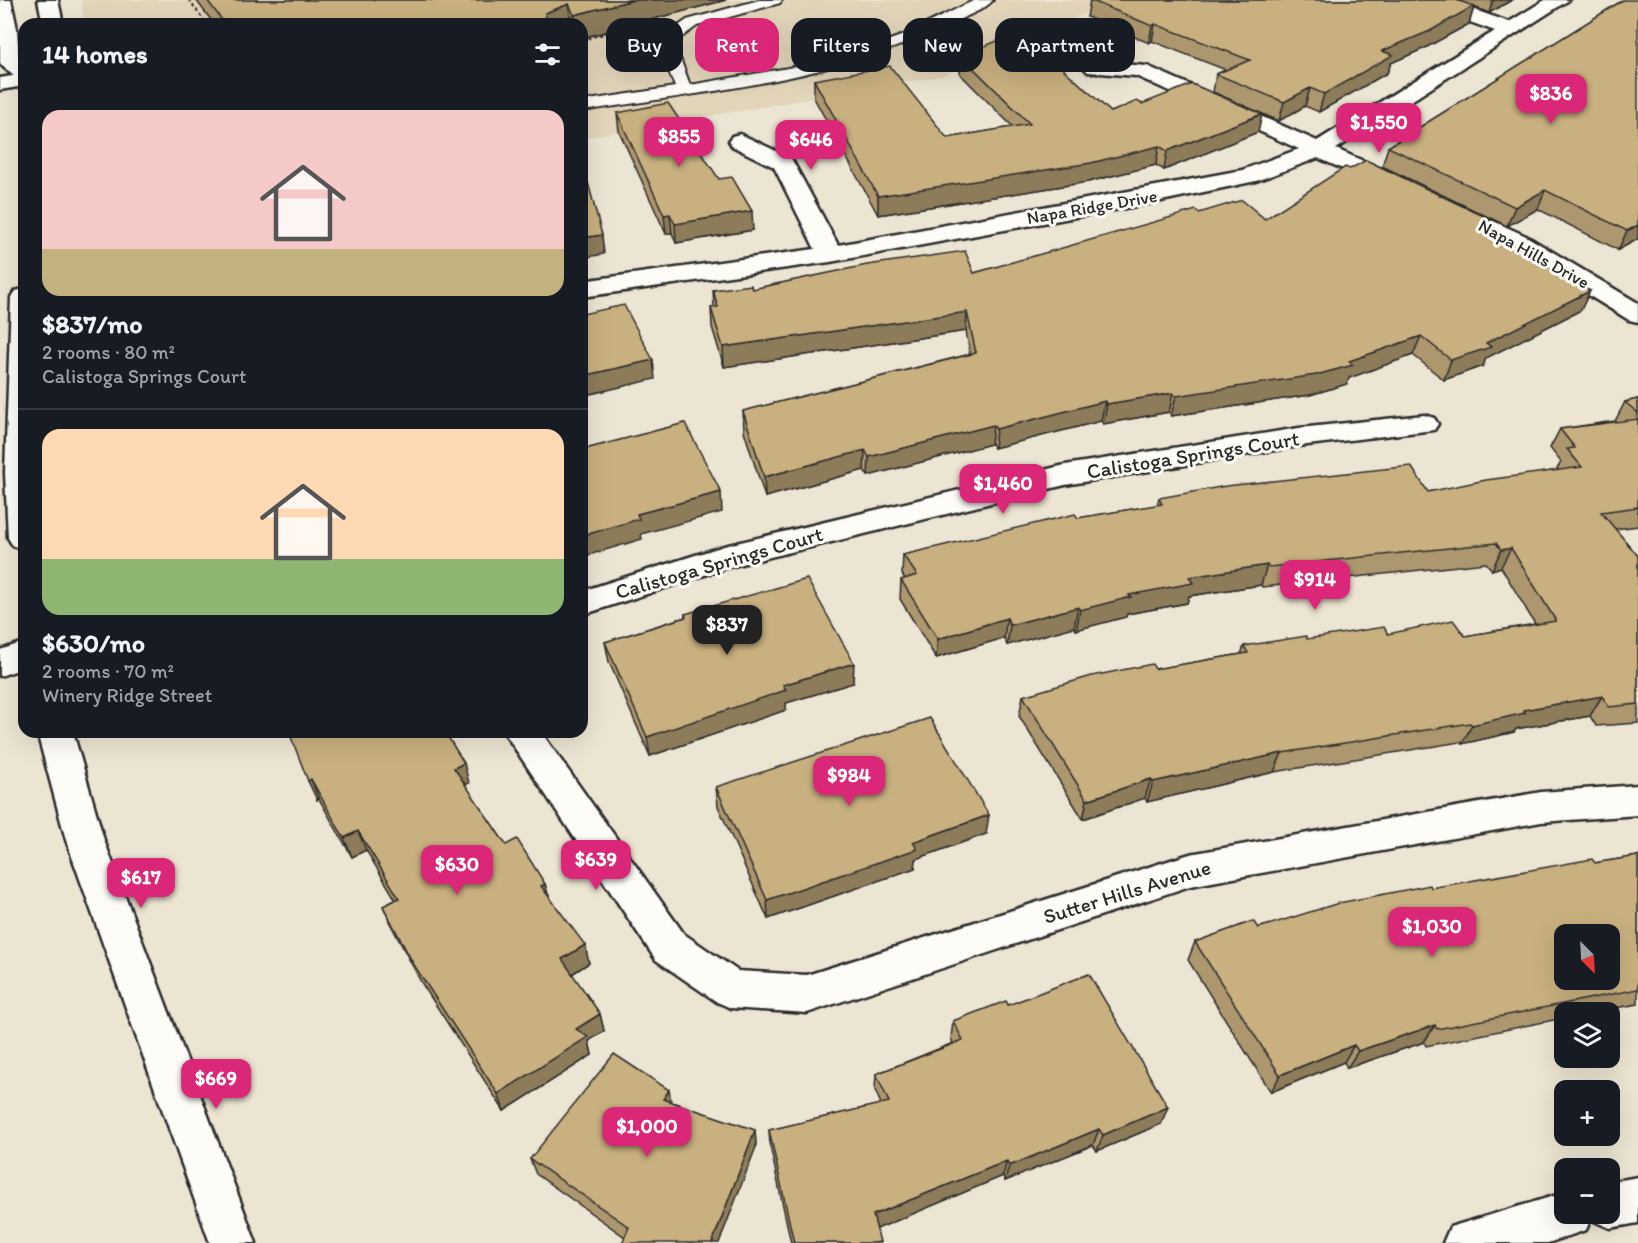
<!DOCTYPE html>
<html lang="en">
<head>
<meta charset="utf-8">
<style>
	:root { --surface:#171b24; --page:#242831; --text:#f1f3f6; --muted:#9ea1a6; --line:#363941; --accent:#db2777 }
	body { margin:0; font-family:Itim,sans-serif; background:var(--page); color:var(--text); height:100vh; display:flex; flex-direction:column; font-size:22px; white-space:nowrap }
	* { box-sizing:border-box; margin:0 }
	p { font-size:20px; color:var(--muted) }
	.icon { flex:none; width:33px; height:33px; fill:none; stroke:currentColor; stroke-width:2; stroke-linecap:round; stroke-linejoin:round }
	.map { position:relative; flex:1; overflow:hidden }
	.details { position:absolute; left:18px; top:18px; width:570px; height:720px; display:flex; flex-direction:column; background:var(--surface); border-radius:18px; box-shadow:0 6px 24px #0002 }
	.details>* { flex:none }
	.top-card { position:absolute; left:606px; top:18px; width:570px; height:54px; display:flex; gap:12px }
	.needle { width:39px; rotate:156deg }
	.fabs { position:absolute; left:1554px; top:924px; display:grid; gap:12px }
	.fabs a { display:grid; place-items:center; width:66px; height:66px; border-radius:12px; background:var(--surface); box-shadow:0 6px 24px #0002; font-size:30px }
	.price { position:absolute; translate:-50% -51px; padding:0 14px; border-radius:12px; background:var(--accent); color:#fff; font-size:20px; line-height:39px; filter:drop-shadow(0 2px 3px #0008) }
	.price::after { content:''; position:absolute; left:50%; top:36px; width:18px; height:14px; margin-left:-9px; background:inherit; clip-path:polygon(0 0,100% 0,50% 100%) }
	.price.current { background:#222; color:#fff }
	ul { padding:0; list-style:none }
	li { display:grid; align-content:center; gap:12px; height:318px; padding:0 24px }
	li+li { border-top:2px solid var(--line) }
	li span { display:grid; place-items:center; height:186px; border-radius:18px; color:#555 }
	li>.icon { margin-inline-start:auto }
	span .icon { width:108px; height:108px; fill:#fffc; stroke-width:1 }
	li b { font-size:26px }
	h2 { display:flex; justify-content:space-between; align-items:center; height:72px; padding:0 24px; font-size:26px }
	.tag { padding:0 21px; border-radius:18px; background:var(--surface); box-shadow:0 6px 24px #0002; font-size:21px; line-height:54px }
	.tag.current { background:var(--accent); color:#fff }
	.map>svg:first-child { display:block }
	.built { fill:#e2d5ba }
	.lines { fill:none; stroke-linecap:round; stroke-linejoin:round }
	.lane-casing { stroke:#2b2b2b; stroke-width:4 }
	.street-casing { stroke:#2b2b2b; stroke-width:5 }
	.secondary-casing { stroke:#2b2b2b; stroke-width:5 }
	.path { stroke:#2b2b2b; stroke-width:2; stroke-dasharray:3 3; stroke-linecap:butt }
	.lane { fill:#fdfcf7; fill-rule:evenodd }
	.street { fill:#fdfcf7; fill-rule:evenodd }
	.secondary { fill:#fdfcf7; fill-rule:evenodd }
	.wall { fill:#ad976e; stroke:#2b2b2b; stroke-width:1.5 }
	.shaded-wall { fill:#8d7b5a; stroke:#2b2b2b; stroke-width:1.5 }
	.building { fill:#c9b080; stroke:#2b2b2b; stroke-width:1.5; fill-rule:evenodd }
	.labels { text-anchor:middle; stroke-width:6; stroke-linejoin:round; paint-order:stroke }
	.far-street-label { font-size:18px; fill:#2b2b2b; stroke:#fdfcf7 }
	.street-label { font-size:21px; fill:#2b2b2b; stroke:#fdfcf7 }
</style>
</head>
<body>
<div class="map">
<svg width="1638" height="1243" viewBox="0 0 1638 1243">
	<rect width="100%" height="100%" fill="#ede5d3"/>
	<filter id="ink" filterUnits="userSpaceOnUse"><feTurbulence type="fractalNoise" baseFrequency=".0167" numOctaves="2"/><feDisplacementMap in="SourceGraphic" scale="12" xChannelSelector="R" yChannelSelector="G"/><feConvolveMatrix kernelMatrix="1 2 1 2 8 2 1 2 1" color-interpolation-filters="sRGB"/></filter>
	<g filter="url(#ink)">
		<path class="built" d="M81 0H1115L942 76 582 138V24H85Z"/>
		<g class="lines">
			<g class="lane-casing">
				<path id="lane" d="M759 0H782L780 3 697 26 679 39 678 53 690 85 788 68 851 54 901 36 975 0H993C985 10 966 16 954 22 838 80 708 91 582 111V101L675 87 662 53 667 34 687 20Z"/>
			</g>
			<g class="street-casing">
				<g id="street">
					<path d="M1417 0H1446L1509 22 1545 0H1569L1336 149 1404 179 1408 184 1404 189H1388L1318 158 1256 181 1147 204 830 262 582 297V281L815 249 774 167 732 146 729 141 732 136 740 134 791 158 838 245 1242 170 1299 149 1136 76 1088 72 1084 68 1088 64 1095 62 1147 66 1317 141 1495 31 1420 4Z"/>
					<path d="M24 74V86L0 90V78Z"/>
					<path d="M1449 201 1526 236 1638 303V322L1629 320 1508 246 1440 213 1437 208 1440 203Z"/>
					<path d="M1424 415 1434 418 1438 424 1434 430 1299 446 1065 485 729 567 582 615V591L724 546 1065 465 1299 428Z"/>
					<path d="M24 642V668L0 676V650Z"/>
					<path d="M504 732H541L684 934 738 971 807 975 1190 854 1541 792 1638 785V815L1541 822 1190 886 807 1013 731 1008 717 1002 656 960Z"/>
				</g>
			</g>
			<g class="secondary-casing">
				<g id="secondary">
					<path d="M0 0H11L17 29 19 60 24 63V79L16 78 0 64Z"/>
					<path d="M38 0H58L63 24H43Z"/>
					<path d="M24 289V549L13 546 8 538 5 473 11 297 15 291Z"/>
					<path d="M37 732H73L104 840 256 1243H210L66 840Z"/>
					<path d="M1638 1177V1223L1610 1228 1594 1221 1592 1216 1586 1230 1548 1243H1443L1450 1227 1564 1193V1214H1610V1182Z"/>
				</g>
			</g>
			<g class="path">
				<path d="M189 0 207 24"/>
				<path d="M184 24H201"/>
				<path d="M582 40 648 22"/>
			</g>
			<use href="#lane" class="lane"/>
			<use href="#street" class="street"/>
			<use href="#secondary" class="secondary"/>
		</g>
		<g class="wall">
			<path d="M196 0H726L582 38V24H214Z"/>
			<path d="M1090 0H1512L1489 13 1474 7 1469 24 1425 48 1391 63 1387 73 1319 112 1305 106 1279 121 1213 92 1216 74 1226 70 1152 41 1149 43 1087 17Z"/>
			<path d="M1623 0 1638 239 1618 250 1538 209 1507 226 1382 166 1388 147Z"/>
			<path d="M961 56 1111 112 1142 104 1262 114 1258 132 1164 170 1156 165 1088 182 878 215 814 98V80L947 138 1013 127 960 74Z"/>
			<path d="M617 113 753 230 676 243 672 233 666 234 619 131Z"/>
			<path d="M1199 213 1265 219 1492 220 1488 231 1581 310 1486 358 1483 366 1444 380 1413 355 1349 378 1347 384 1310 395 1171 416 1169 412 1103 424 1101 421 994 448 991 444 868 476 864 470 765 497 744 431 743 411 970 354 966 331 724 367 712 327 711 308 714 307 713 290 752 289 974 273Z"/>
			<path d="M1638 399V526L1615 529 1638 556V723L1596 726 1590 716 1516 729 1514 732 1462 744 1460 742 1274 772 1147 802 1145 798 1083 819 1019 716 1023 696 1155 669 1241 654 1244 646 1307 639 1388 634 1465 636 1535 624 1501 567 1492 570 1486 563 1262 587 1261 585 1189 596 1187 603 1127 614 1126 617 1076 630 1074 627 1007 645 1004 638 936 658 900 599 901 580 905 579 902 574 903 555 1078 518 1157 505 1159 498 1428 492 1558 470 1557 469 1561 462 1550 448 1560 429 1615 421 1625 402Z"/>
			<path d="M685 614 853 683 786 703V710L650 756 609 662 605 642 685 617Z"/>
			<path d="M299 734 469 783 465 785 506 845 545 884 548 894 589 963 572 974 600 1014 604 1031 589 1041 592 1055 504 1111 421 982 391 925 383 906 396 900 366 850 352 857 319 799 317 800Z"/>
			<path d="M716 787 986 834 916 859 915 868 768 919 718 806Z"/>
			<path d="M1638 856V1004L1593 1012H1564V1018L1426 1046 1424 1042 1347 1068 1344 1062 1271 1092 1188 960 1195 942 1431 888Z"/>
			<path d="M1008 1005 1161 1124 1097 1151 1093 1145 1005 1181 1003 1176 876 1229 880 1243H791L770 1146 769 1130 881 1104 875 1090 876 1074 953 1043 951 1038 953 1021Z"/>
			<path d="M671 1102 755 1130 756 1147 625 1237 536 1174 530 1159Z"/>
		</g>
		<g class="shaded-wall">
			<path d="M633 0H726L582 38V24H575L574 15Z"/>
			<path d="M1493 0H1512L1489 13Z"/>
			<path d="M569 4 571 24H540L545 13Z"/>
			<path d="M1474 6 1469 24 1425 48 1391 63 1387 73 1319 112 1324 94 1382 51Z"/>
			<path d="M1155 24 1152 41 1149 43 1152 26Z"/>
			<path d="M1310 88 1305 106 1279 121 1284 102Z"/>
			<path d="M1262 114 1258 132 1164 170 1167 151Z"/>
			<path d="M1159 146 1156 165 1088 182 878 215V196Z"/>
			<path d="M1545 190 1538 209 1507 226 1515 207Z"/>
			<path d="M752 211 753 230 676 243 675 224Z"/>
			<path d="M670 214 672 233 666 234 664 215Z"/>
			<path d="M1492 220 1485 239 1481 226Z"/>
			<path d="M1638 225V239L1618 250 1627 231Z"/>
			<path d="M602 235 604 254 582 258V238Z"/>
			<path d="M1590 291 1581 310 1486 358 1483 366 1444 380 1451 360Z"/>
			<path d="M967 312 966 331 724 367 723 347Z"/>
			<path d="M1421 336 1413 355 1349 378 1347 384 1310 395 1171 416 1176 396 1349 361Z"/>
			<path d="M653 360 655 379 582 396V376Z"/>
			<path d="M1173 393 1169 412 1103 424 1107 404Z"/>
			<path d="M1105 401 1101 421 994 448 996 429Z"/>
			<path d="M993 425 991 444 868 476 869 457Z"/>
			<path d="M865 450 864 470 765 497 764 477Z"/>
			<path d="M721 492 722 512 641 534 642 539 582 557V536L637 514Z"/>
			<path d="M1511 548 1501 567 1492 570 1501 550Z"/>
			<path d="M1267 565 1261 585 1189 596 1187 603 1127 614 1126 617 1076 630 1080 610 1189 577Z"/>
			<path d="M1078 607 1074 627 1007 645 1010 625Z"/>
			<path d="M1007 618 1004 638 936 658 938 639Z"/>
			<path d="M854 663 853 683 786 703V710L650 756 647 737 783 685Z"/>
			<path d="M1602 696 1590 716 1516 729 1514 732 1462 744 1472 725 1523 710Z"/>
			<path d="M1282 753 1274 772 1147 802 1153 782Z"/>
			<path d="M464 763 469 783 460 787 454 768Z"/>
			<path d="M311 779 319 799 317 800 308 781Z"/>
			<path d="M1151 779 1145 798 1083 819 1087 800Z"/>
			<path d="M989 815 986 834 916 859 915 868 768 919 767 900 913 842Z"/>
			<path d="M358 831 366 850 352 857 344 838Z"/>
			<path d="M545 884 550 903 541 886Z"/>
			<path d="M585 945 589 963 567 977 562 959Z"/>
			<path d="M600 1014 604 1031 589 1041 592 1055 504 1111 498 1094 576 1029Z"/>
			<path d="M1435 1025 1424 1042 1347 1068 1358 1051Z"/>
			<path d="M1354 1045 1344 1062 1271 1092 1280 1075Z"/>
			<path d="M669 1090 672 1107 663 1099Z"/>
			<path d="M1168 1107 1161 1124 1097 1151 1103 1135Z"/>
			<path d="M1099 1129 1093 1145 1005 1181 1009 1166Z"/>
			<path d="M755 1130 756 1147 719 1243H712Z"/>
			<path d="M1007 1161 1003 1176 872 1231 873 1215Z"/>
		</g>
		<g class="building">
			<path d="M207 0H633L574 15 569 4 545 13 547 22 540 24H225Z"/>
			<path d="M1090 0H1456L1474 6 1430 31 1382 51 1393 55 1324 94 1310 88 1284 102 1216 74 1250 60 1155 24 1152 26Z"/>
			<path d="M1623 0H1638V225L1627 231 1545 190 1515 207 1388 147Z"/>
			<path d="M1021 31 1111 112 1137 101 1142 104 1192 84 1262 114 1167 151 1159 146 1091 163 878 196 814 80 890 66 947 138 1030 124 961 56Z"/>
			<path d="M668 103 719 179 732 177 752 211 675 224 670 214 664 215 617 113Z"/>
			<path d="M582 160 602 235 582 238Z"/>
			<path d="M1366 160 1492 220 1481 226 1590 291 1486 343 1491 347 1451 360 1421 336 1349 361 1353 365 1316 375 1176 396 1173 393 1107 404 1105 401 996 429 993 425 869 457 865 450 764 477 743 411 976 353 967 312 723 347 711 308 718 307 713 290 751 285 752 289 867 265 965 251 974 273 1196 210 1199 213 1242 200 1265 219 1345 167 1350 169Z"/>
			<path d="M624 305 653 360 582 376V314Z"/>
			<path d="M1638 399V413L1625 402Z"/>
			<path d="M1638 419V507L1601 512 1638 556V704L1609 707 1602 696 1523 710 1525 713 1472 725 1470 723 1282 753 1153 782 1151 779 1087 800 1023 696 1092 676 1152 664 1155 669 1248 653 1244 646 1306 636 1307 639 1384 627 1388 634 1453 620 1465 636 1556 621 1511 548 1501 550 1496 543 1269 567 1267 565 1189 577 1193 583 1129 595 1131 597 1080 610 1078 607 1010 625 1007 618 938 639 901 580 917 575 903 555 1075 514 1078 518 1162 504 1159 498 1226 486 1411 466 1428 492 1486 480 1582 467 1567 449 1575 448 1560 429Z"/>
			<path d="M685 423 721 492 637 514 639 519 582 536V443L585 449Z"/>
			<path d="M807 579 854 663 783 685 786 690 647 737 605 642 686 617 685 614Z"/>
			<path d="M930 718 989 815 913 842 917 849 767 900 716 787Z"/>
			<path d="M299 732H445L464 763 454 768 506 845 517 839 545 884 541 886 585 945 562 959 600 1014 576 1029 588 1037 498 1094 414 965 383 906 399 898 358 831 344 838 311 779 308 781 291 737 299 734Z"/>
			<path d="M1638 856V989L1437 1029 1435 1025 1358 1051 1354 1045 1280 1075 1195 942 1253 921 1258 928 1339 903 1430 885 1431 888 1592 859 1595 863ZM1564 934H1610V980H1564Z"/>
			<path d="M1089 974 1168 1107 1103 1135 1099 1129 1009 1166 1007 1161 873 1215 880 1242 874 1243H794L769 1130 889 1102 876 1074 963 1040 953 1021 1006 1001 1008 1005Z"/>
			<path d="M614 1054 669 1090 663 1099 755 1130 712 1243H622L629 1227 530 1159Z"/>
		</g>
	</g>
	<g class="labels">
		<g class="far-street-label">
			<text transform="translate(1092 207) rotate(-10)" y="6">Napa Ridge Drive</text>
			<text transform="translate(1534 254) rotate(29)" y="6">Napa Hills Drive</text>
		</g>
		<g class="street-label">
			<text transform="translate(1193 455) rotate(-9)" y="7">Calistoga Springs Court</text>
			<text transform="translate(719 563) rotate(-16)" y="7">Calistoga Springs Court</text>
			<text transform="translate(1127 892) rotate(-17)" y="7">Sutter Hills Avenue</text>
		</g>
	</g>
</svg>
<div class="fabs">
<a><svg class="needle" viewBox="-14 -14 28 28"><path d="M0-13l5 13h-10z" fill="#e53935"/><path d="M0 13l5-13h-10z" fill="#9ea1a6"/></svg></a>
<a><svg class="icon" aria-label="layers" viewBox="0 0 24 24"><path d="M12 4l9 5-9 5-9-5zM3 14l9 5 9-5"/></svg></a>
<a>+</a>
<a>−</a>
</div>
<b class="price" style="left:1551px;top:125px">$836</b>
<b class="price" style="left:1379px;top:154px">$1,550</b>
<b class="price" style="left:679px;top:168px">$855</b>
<b class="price" style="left:811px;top:171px">$646</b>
<b class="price" style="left:1003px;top:515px">$1,460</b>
<b class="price" style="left:1315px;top:611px">$914</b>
<b class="price current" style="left:727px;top:656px">$837</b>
<b class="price" style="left:849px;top:807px">$984</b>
<b class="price" style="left:596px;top:891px">$639</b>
<b class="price" style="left:457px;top:896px">$630</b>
<b class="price" style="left:141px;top:909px">$617</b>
<b class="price" style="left:1432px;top:958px">$1,030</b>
<b class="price" style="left:216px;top:1110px">$669</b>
<b class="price" style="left:647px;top:1158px">$1,000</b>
<div class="top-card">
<a class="tag">Buy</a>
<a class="tag current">Rent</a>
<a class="tag">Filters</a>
<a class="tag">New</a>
<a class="tag">Apartment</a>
</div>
<section class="details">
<h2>14 homes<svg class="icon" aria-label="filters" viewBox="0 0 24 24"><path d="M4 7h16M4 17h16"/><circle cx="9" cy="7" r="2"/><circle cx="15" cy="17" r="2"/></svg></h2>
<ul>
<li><span style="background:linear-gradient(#f6c9c9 75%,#c2b280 0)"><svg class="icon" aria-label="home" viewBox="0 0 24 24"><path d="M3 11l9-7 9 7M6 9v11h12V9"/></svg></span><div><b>$837/mo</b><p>2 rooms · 80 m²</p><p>Calistoga Springs Court</p></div></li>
<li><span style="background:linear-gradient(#ffd9b3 70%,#8fb573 0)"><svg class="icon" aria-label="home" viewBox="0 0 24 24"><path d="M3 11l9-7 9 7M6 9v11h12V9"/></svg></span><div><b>$630/mo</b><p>2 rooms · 70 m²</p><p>Winery Ridge Street</p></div></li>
</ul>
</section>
</div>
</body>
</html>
